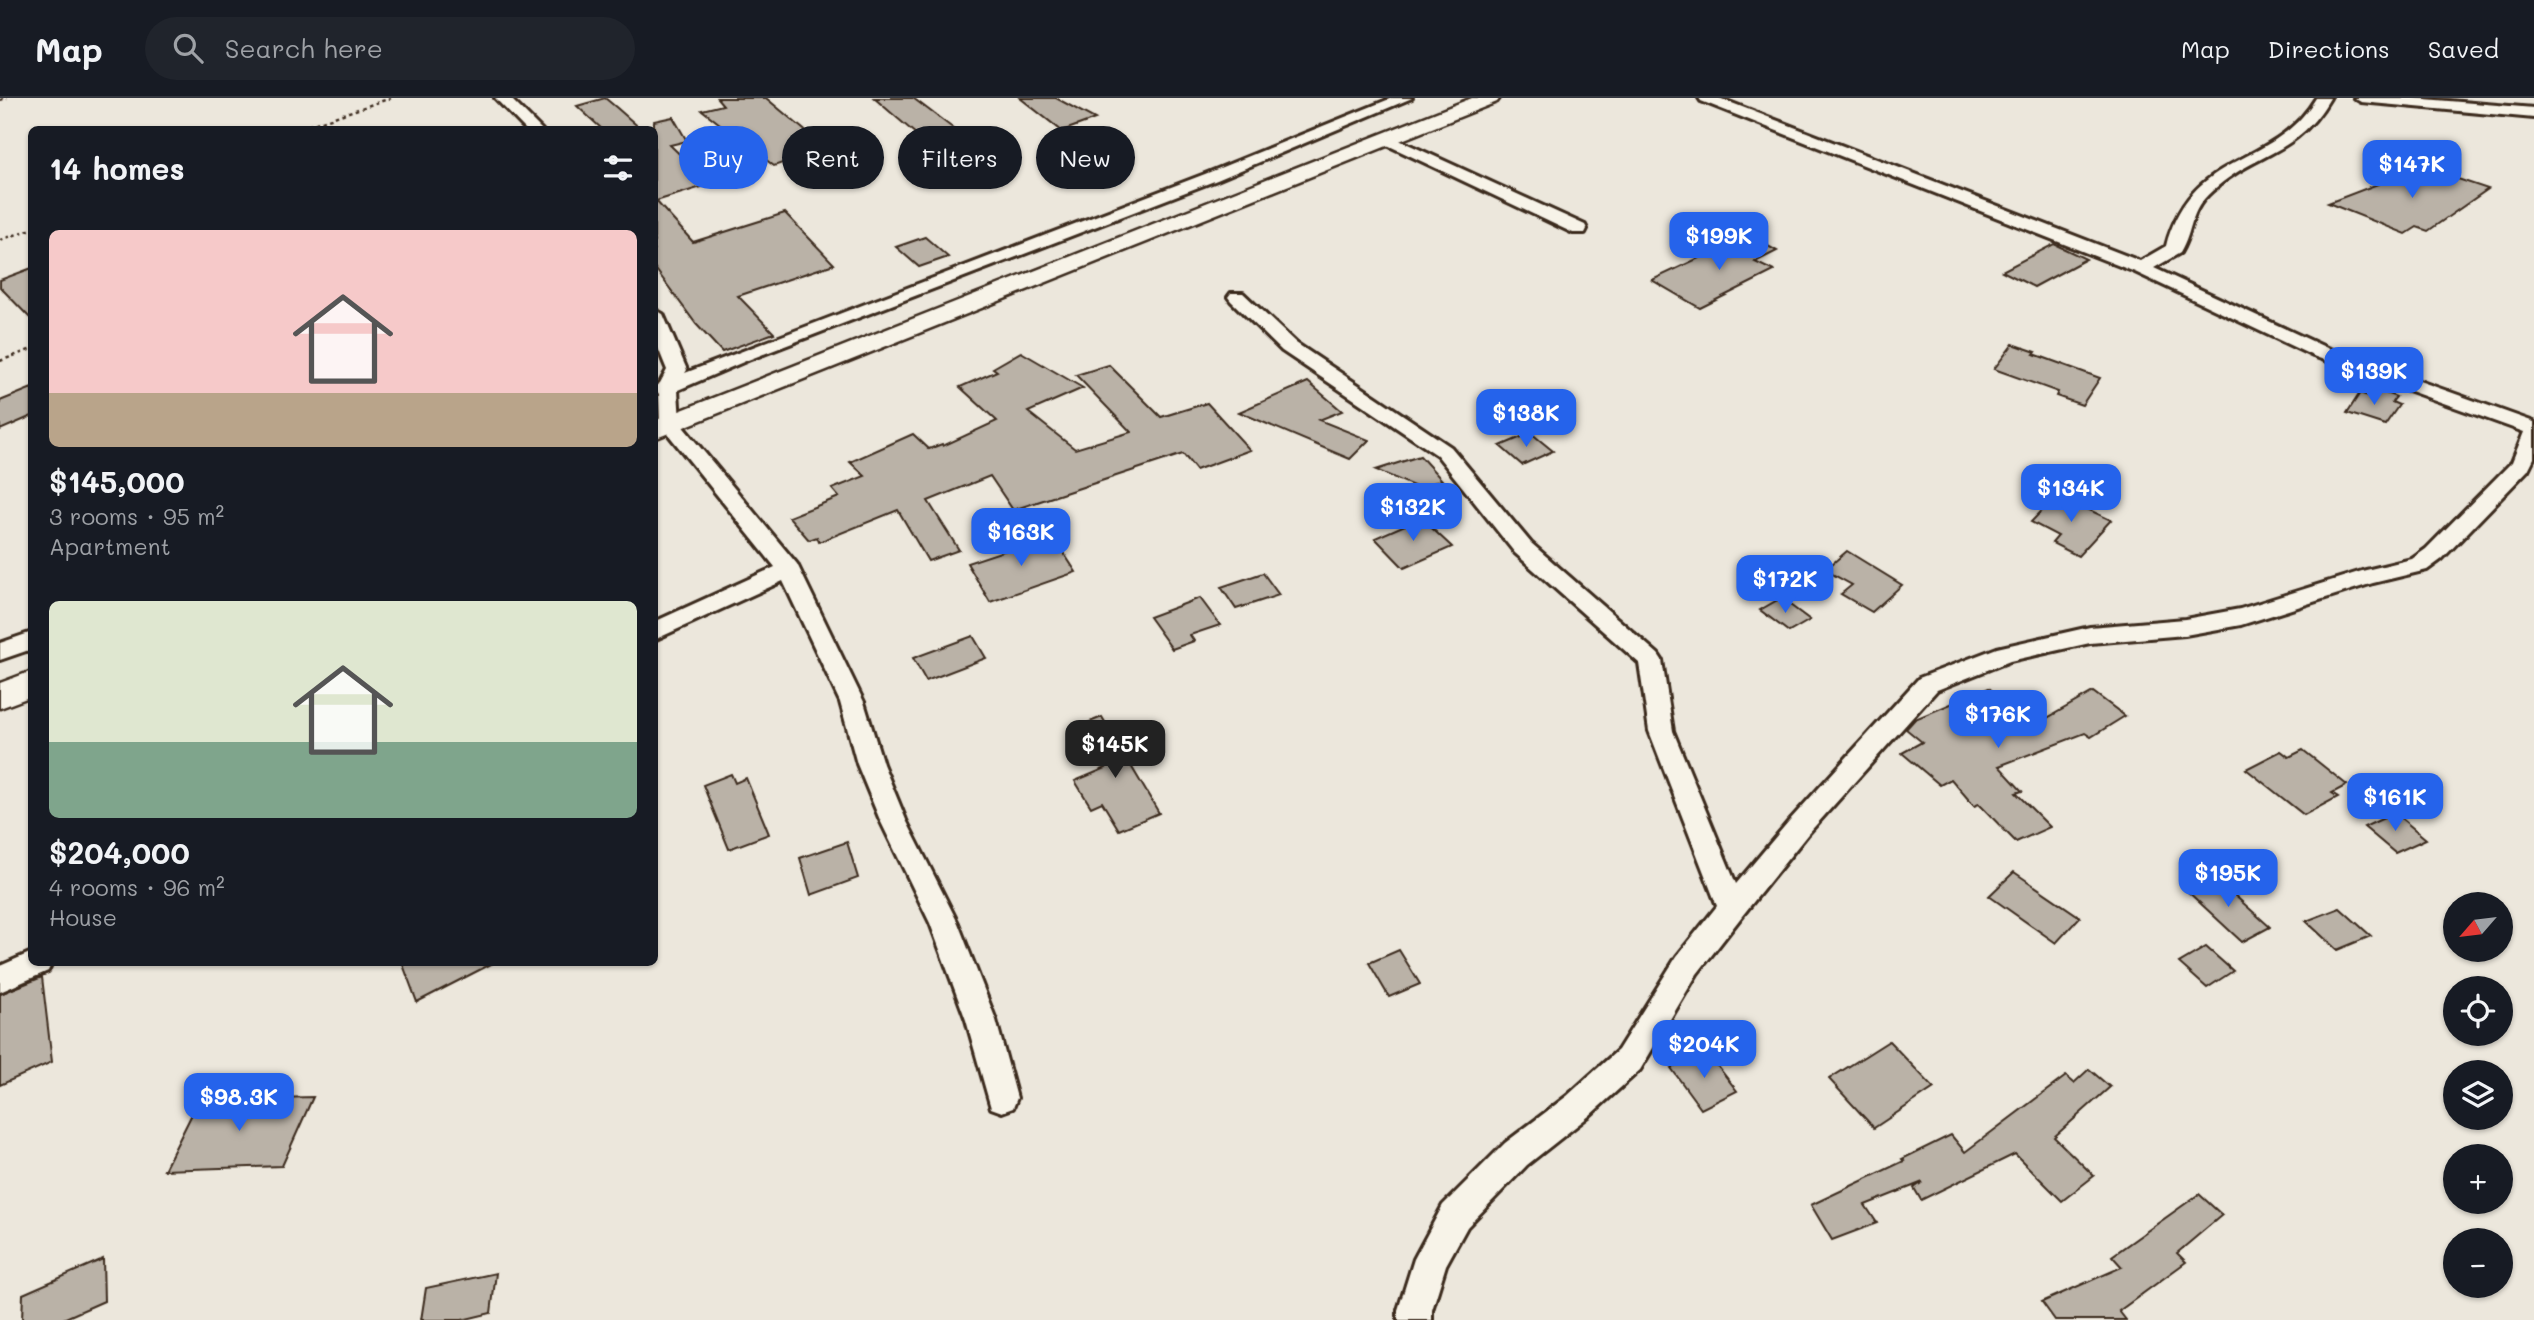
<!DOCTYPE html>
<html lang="en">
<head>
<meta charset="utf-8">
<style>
	:root { --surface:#171b24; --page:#20242c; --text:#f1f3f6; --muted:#9ea1a6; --line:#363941; --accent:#2563eb }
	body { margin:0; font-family:Mali,sans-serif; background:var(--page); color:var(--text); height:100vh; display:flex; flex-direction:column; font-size:26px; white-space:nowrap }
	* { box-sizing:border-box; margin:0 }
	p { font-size:23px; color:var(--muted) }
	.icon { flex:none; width:38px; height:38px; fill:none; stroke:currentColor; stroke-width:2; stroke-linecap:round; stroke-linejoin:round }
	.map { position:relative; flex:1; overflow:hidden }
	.sheet { position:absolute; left:28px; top:28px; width:630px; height:840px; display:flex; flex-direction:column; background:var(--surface); border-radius:10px; box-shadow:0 2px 5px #0004 }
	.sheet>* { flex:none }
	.guide { position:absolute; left:679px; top:28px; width:665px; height:63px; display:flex; gap:14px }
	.needle { width:46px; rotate:242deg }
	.buttons { position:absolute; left:2443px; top:794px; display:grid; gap:14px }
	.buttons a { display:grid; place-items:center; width:70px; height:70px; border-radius:50%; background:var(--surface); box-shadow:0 2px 5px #0004; font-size:35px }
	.price { position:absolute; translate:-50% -60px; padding:0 16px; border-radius:14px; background:var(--accent); color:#fff; font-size:23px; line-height:46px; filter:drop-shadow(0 2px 4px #0008) }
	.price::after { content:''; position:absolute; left:50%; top:42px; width:21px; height:16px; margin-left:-10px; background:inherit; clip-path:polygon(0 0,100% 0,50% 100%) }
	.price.current { background:#222; color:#fff }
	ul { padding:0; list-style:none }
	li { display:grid; align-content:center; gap:14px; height:371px; padding:0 21px }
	li span { display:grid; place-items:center; height:217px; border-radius:10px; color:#555 }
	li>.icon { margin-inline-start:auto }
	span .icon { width:126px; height:126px; fill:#fffc; stroke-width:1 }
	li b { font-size:30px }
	h2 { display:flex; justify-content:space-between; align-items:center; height:84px; padding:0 21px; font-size:30px }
	.tag { padding:0 24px; border-radius:32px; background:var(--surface); box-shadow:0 2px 5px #0004; font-size:24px; line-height:63px }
	.tag.current { background:var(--accent); color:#fff }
	header { display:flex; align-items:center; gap:42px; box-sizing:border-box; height:98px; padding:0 35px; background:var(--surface); border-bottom:2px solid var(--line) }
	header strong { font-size:33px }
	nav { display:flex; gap:38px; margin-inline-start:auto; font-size:24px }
	.search { width:490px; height:63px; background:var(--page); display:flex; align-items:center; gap:18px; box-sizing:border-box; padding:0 24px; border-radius:38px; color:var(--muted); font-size:26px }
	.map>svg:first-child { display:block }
	.building { fill:#bab2a7; stroke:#3b2a1e; stroke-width:2 }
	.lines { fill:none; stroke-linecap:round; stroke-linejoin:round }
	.minor-casing { stroke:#3b2a1e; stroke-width:6 }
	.secondary-casing { stroke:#3b2a1e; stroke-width:5 }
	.path { stroke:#3b2a1e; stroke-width:2.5; stroke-dasharray:3.5 3.5; stroke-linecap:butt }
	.minor { fill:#f7f3e8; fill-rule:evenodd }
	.secondary { fill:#f7f3e8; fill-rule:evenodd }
</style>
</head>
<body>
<header>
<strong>Map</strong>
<div class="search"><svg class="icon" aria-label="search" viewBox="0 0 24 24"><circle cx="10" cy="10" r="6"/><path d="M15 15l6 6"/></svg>Search here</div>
<nav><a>Map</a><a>Directions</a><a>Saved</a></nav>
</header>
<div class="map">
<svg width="2534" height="1222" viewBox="0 0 2534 1222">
	<rect width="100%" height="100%" fill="#ece7dc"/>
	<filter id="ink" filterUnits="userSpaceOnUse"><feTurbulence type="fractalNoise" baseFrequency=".0143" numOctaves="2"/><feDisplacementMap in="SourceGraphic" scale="14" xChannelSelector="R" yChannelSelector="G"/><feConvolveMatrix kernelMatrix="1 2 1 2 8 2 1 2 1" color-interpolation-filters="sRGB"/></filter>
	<g filter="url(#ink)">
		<g class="building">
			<path d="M605 0 617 10 642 32H603L577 8Z"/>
			<path d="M717 0H766L809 36 801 38 820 52 774 68 702 12 723 7Z"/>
			<path d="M874 0H913L958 34 925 44Z"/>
			<path d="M1020 0H1056L1095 21 1062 33Z"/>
			<path d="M673 19 687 43 670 47 711 86 656 103 693 144 785 115 834 166 738 198 774 235 722 254 696 226 654 169V23Z"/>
			<path d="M2422 69 2488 91 2428 133 2417 129 2406 136 2328 105Z"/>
			<path d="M1748 137 1777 153 1755 164 1774 173 1700 210 1652 182Z"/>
			<path d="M925 139 948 159 919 169 896 149Z"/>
			<path d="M2054 146 2086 161 2034 189 2002 173Z"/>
			<path d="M32 170V222L0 189V182Z"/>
			<path d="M2013 246 2036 254 2034 256 2100 280 2082 307 2056 298 2058 294 1994 271Z"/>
			<path d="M1021 254 1083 290 1028 314 1075 351 1131 334 1076 277 1109 267 1161 319 1207 305 1250 352 1196 372 1183 356 1013 412 990 378 928 403 959 452 928 463 898 412 819 444 817 439 809 442 789 419 839 399 832 391 865 378 850 364 913 336 929 351 942 346 943 348 997 323 960 289 997 273 993 270Z"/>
			<path d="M1308 284 1342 313 1319 322 1369 342 1350 361 1239 314Z"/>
			<path d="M32 290V318L0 332V303Z"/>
			<path d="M2373 290 2396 299 2392 304 2399 307 2385 327 2347 315 2360 295 2368 298Z"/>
			<path d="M1531 335 1553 353 1522 367 1500 348Z"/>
			<path d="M1420 358 1442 382 1418 390 1376 372Z"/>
			<path d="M2057 397 2111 422 2078 458 2052 445 2058 438 2031 424Z"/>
			<path d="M1421 420 1452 449 1404 470 1375 440Z"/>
			<path d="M1052 437 1076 474 990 504 967 465Z"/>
			<path d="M1847 453 1902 487 1872 514 1841 496 1852 487 1825 472Z"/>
			<path d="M1263 475 1279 497 1236 511 1221 489Z"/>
			<path d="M1200 500 1220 527 1190 537 1194 543 1172 551 1149 519Z"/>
			<path d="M1781 500 1794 510 1810 522 1789 534 1760 512Z"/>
			<path d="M973 538 986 560 926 583 913 560Z"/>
			<path d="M1989 590 2033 628 2093 594 2125 618 2091 639 2085 635 1999 668 2022 693 2016 695 2050 729 2016 744 1979 706 1974 708 1951 681 1940 687 1902 655 1922 644 1906 631 1915 621Z"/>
			<path d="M1102 619 1159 715 1119 732 1102 704 1091 709 1075 683 1106 670 1080 628Z"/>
			<path d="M2303 652 2347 687 2332 695 2338 699 2304 717 2246 671 2281 653 2289 659Z"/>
			<path d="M731 676 735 685 746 680 769 736 729 751 703 687Z"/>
			<path d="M2395 715 2426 741 2395 755 2364 729Z"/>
			<path d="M847 744 858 780 811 797 800 760Z"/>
			<path d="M2014 774 2080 819 2056 845 1989 798Z"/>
			<path d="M2213 778 2270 829 2242 844 2185 791Z"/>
			<path d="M2340 810 2371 838 2337 852 2306 823Z"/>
			<path d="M2206 849 2233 873 2207 890 2179 865Z"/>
			<path d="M1399 852 1420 886 1389 899 1369 865Z"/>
			<path d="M402 864H495L417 904Z"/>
			<path d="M42 879 52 964 0 987V896Z"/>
			<path d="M1889 943 1934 990 1874 1030 1829 981Z"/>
			<path d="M1706 953 1737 993 1701 1011 1671 970Z"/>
			<path d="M2089 971 2110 989 2054 1039 2094 1078 2062 1103 2015 1056 1921 1102 1914 1090 1923 1084 1865 1107 1877 1125 1832 1142 1811 1107 1904 1063 1902 1061 1951 1037 1965 1054 2066 978 2074 985Z"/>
			<path d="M313 999 282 1068 164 1072 199 1002Z"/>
			<path d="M2199 1096 2222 1117 2177 1155 2186 1164 2119 1213 2126 1222H2055L2042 1204 2122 1169 2112 1158Z"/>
			<path d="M103 1161 104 1203 61 1222H22L23 1196Z"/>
			<path d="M496 1175 491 1215 462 1222H421L426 1190Z"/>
		</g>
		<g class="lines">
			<g class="minor-casing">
				<g id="minor">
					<path d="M495 0H510L542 32H526Z"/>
					<path d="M1392 0H1412L1217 82 748 262 678 292 680 325 797 466 864 604 883 666 906 722 958 825 996 922 1017 1000 1013 1010 1002 1014 991 1010 966 922 930 825 880 722 857 666 840 604 783 483 654 542V524L775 469 660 326 659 296 654 289 660 285 667 272 654 240V211L663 216 687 272 685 275 1205 76Z"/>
					<path d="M1699 0H1719L2140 163 2166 148C2192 50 2272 73 2316 0H2330C2296 59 2256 53 2212 93 2188 114 2194 132 2180 155L2154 170 2327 250 2534 324V360L2528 372 2442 461 2427 472 2373 485 2241 527 2185 537 2090 545 2010 563 1937 592 1807 737 1742 818 1697 876 1640 972 1589 1018 1527 1067 1467 1129 1446 1167 1432 1212V1222H1398V1212L1414 1161 1443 1107 1505 1045 1567 998 1618 952 1677 858 1717 808 1649 633 1639 565 1515 455 1437 357 1282 253 1231 203 1228 199 1231 195H1243L1296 245 1451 349 1531 445 1658 556 1662 562 1673 633 1736 786 1789 723 1919 580 1997 550 2090 529 2185 521 2240 511 2362 473 2412 461 2426 451 2512 364 2524 334 2313 258 2135 174 1701 3Z"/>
					<path d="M2354 0H2412L2534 10V20L2361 4Z"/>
					<path d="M1388 37 1585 127 1587 131 1585 135H1573L1383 45 1380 42 1383 39Z"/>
					<path d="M32 534V551L0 562V545Z"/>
					<path d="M32 854V864H52L48 873 0 894V868Z"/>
				</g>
			</g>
			<g class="secondary-casing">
				<g id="secondary">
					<path d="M1472 0H1500L1497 4 654 341V323Z"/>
					<path d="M32 573V598L0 610V585Z"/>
				</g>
			</g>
			<g class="path">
				<path d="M0 2 7 0"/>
				<path d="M295 32 391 0"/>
				<path d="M0 142 32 131"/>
				<path d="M0 263 32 251"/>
			</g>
			<use href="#minor" class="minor"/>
			<use href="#secondary" class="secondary"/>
		</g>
	</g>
</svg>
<div class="buttons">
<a><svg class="needle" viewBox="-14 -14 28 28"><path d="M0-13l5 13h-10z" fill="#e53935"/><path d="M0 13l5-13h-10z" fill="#9ea1a6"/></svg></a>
<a><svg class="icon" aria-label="locate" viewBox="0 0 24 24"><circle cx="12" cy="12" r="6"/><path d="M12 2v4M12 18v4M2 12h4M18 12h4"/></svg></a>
<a><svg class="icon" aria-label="layers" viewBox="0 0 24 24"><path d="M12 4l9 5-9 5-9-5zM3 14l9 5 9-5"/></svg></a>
<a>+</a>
<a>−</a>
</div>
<b class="price" style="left:2412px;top:102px">$147K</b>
<b class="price" style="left:1719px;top:174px">$199K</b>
<b class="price" style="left:2374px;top:309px">$139K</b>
<b class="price" style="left:1526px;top:351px">$138K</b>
<b class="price" style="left:2071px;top:426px">$134K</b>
<b class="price" style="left:1413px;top:445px">$132K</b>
<b class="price" style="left:1021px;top:470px">$163K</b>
<b class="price" style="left:1785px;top:517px">$172K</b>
<b class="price" style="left:1998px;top:652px">$176K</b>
<b class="price current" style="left:1115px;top:682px">$145K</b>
<b class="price" style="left:2395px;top:735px">$161K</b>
<b class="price" style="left:2228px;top:811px">$195K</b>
<b class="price" style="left:1704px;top:982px">$204K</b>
<b class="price" style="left:239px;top:1035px">$98.3K</b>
<div class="guide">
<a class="tag current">Buy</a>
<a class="tag">Rent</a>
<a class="tag">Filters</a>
<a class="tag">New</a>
</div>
<section class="sheet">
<h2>14 homes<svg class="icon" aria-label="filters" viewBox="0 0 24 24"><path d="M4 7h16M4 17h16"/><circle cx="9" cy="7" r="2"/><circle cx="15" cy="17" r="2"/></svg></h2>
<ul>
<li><span style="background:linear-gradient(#f6c9c9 75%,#b9a48a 0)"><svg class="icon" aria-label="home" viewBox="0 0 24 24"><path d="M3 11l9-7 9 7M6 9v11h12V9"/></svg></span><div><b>$145,000</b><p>3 rooms · 95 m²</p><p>Apartment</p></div></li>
<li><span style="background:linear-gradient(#dfe7d0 65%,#7fa58c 0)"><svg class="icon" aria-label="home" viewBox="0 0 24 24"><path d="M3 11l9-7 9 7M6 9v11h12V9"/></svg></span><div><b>$204,000</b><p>4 rooms · 96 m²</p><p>House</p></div></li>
</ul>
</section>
</div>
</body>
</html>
